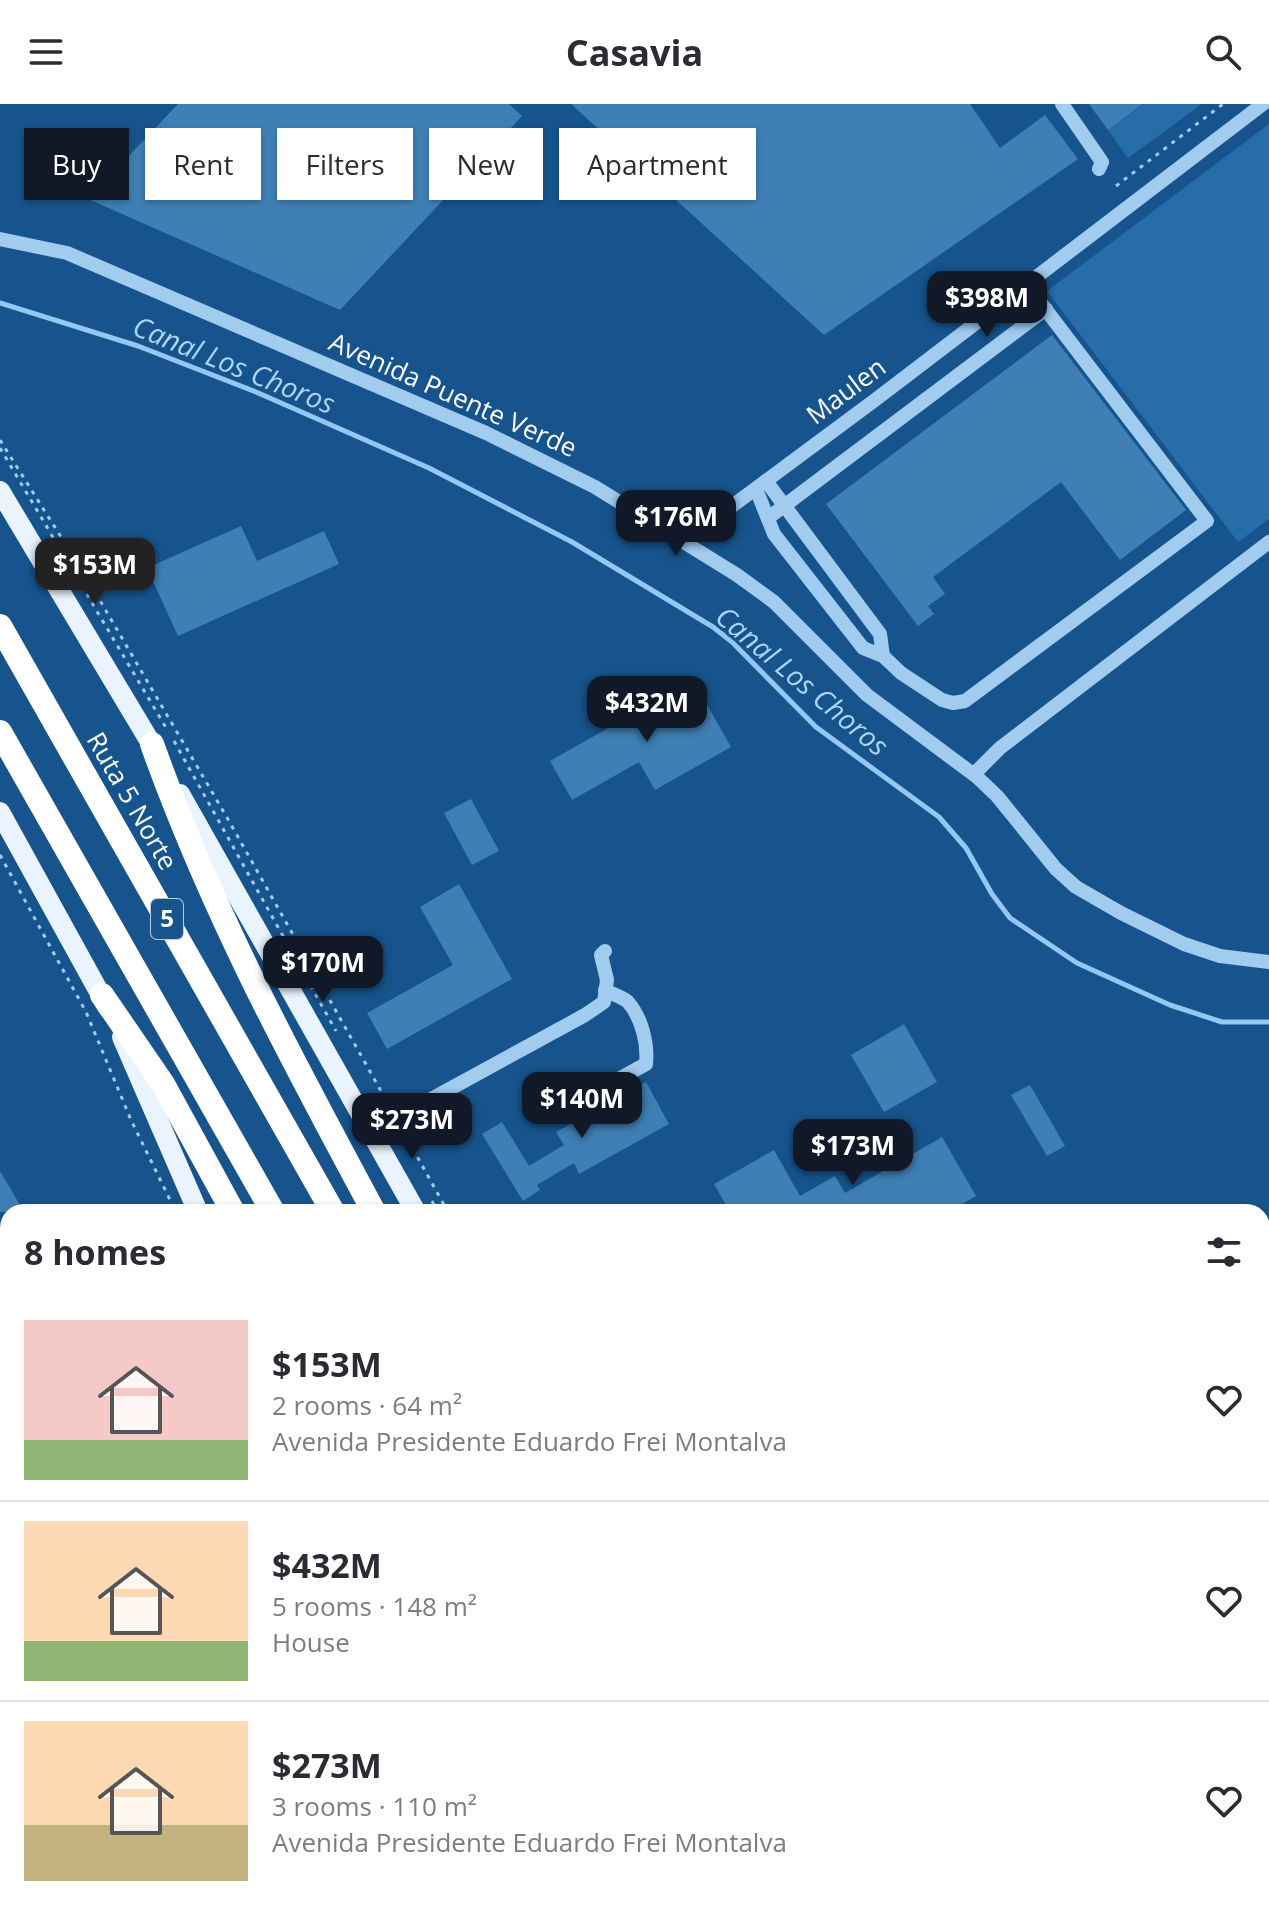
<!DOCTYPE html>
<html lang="en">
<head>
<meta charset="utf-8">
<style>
	:root { --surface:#fff; --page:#f7f7f7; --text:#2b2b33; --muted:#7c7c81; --line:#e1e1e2; --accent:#111827 }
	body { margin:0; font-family:"Open Sans",sans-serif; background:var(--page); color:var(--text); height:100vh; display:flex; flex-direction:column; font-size:30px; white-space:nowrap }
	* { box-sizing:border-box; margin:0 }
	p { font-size:26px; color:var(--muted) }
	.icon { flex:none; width:44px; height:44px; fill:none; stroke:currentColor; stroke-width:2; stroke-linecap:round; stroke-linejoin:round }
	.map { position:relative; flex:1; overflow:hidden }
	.side { position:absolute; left:0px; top:1100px; width:1270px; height:714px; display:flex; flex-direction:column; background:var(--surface); border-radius:24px 24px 0 0; box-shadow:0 2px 6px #0004 }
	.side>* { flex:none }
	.guide { position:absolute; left:24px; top:24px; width:800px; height:72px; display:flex; gap:16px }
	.price { position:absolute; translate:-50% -68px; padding:0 18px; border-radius:16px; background:var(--accent); color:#fff; font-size:26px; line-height:52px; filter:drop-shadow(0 2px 4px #0008) }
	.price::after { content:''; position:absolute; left:50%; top:48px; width:24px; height:18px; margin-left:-12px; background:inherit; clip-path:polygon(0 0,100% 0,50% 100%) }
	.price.current { background:#222; color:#fff }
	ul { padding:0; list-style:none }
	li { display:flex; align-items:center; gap:24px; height:200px; padding:0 24px }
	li+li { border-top:2px solid var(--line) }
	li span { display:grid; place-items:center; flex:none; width:224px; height:160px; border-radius:0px; color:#555 }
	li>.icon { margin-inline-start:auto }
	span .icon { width:96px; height:96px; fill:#fffc; stroke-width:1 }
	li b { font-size:34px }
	h2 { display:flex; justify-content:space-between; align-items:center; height:96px; padding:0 24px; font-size:34px }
	.chip { padding:0 28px; border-radius:0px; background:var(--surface); box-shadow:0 2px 6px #0004; font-size:28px; line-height:72px }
	.chip.current { background:var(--accent); color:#fff }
	header { display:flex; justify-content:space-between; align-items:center; height:104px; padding:0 24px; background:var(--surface); font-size:36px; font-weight:700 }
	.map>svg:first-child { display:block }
	.green { fill:#266da9 }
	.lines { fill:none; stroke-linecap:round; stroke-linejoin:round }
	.stream { stroke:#94c8f2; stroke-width:5 }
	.building { fill:#3f7fb5 }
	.path { stroke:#a1cbef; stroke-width:3; stroke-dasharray:4 6; stroke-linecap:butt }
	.minor { stroke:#a1cbef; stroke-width:14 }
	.major { stroke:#e9f4ff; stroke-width:20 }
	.highway { stroke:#fff; stroke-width:24 }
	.labels { text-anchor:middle; stroke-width:6; stroke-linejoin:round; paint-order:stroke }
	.shield { fill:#17548d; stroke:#b9ccdd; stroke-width:2 }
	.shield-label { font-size:24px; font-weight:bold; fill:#fff }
	.street-label { font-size:26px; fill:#fff; stroke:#17548d }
	.water-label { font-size:28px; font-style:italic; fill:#add5f6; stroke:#17548d }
</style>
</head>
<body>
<header><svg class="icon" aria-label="menu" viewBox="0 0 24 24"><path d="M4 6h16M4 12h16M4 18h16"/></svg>Casavia<svg class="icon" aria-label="search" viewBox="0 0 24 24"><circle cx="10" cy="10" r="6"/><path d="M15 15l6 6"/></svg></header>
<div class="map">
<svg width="1269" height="1813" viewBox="0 0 1269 1813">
	<rect width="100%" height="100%" fill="#17548d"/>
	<g class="green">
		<path d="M1144 0H1202L1128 54 1108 26Z"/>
		<path d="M1269 20V415L1238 438 1047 187Z"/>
	</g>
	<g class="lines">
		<path class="stream" d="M0 199 138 242 256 288 429 364 572 438 713 523 732 538 816 623 939 713 966 744 992 790 1010 814 1077 859 1170 901 1222 918H1269"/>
	</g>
	<g class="building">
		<path d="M178 0H509L522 12 340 206 88 95Z"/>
		<path d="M571 0H970L1000 44 1045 11 1078 55 824 231Z"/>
		<path d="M1089 0H1143L1108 26Z"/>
		<path d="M1052 231 1186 406 1120 456 1061 378 933 473 945 490 928 502 934 510 918 522 826 400Z"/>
		<path d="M241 422 257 457 324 427 339 460 178 532 147 464Z"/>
		<path d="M693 576 731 643 655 686 639 658 572 696 550 657Z"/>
		<path d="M471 695 499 747 472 761 444 709Z"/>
		<path d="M459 780 512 875 387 945 367 909 453 861 420 803Z"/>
		<path d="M904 920 937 978 884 1008 851 951Z"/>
		<path d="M646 978 669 1020 579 1070 574 1059 537 1081 540 1086 523 1097 482 1030 502 1018 529 1062 564 1041 556 1028Z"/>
		<path d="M1030 981 1065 1042 1047 1052 1011 991Z"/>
		<path d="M942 1033 976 1092 948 1108H730L714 1080 774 1046 800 1092 835 1072 845 1089Z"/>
		<path d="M0 1067 24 1108H0Z"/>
	</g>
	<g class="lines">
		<g class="path">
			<path d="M1116 82 1223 0"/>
			<path d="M0 336 88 476 229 717 390 1003"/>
			<path d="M0 344 168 627"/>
			<path d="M174 637 336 927"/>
			<path d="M0 751 86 908 131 1016 176 1108"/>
			<path d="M403 1027 448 1108"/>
			<path d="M432 1097 438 1108"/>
			<path d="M837 1806 841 1813"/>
			<path d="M850 1806 854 1813"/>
		</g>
		<g class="minor">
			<path d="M1062 0 1102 58 1099 65"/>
			<path d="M0 135 67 149 486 329 595 383 737 471 774 498 867 591 977 673 997 692 1056 765 1076 783 1121 809 1184 840 1220 852 1269 858"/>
			<path d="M766 377 880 530 883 552"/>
			<path d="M756 385 774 430 863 544 883 552 901 569 942 596 953 599 965 597 1207 417 1027 181"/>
			<path d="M768 414 1046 205"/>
			<path d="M685 437 875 296 1263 0"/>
			<path d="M974 670 1000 644 1269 438"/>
			<path d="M550 1013 646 960C648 940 642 914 628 898 623 893 612 890 605 886"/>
			<path d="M371 1028 585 911 604 898 607 876 601 851 605 847"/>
			<path d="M0 1243 8 1239"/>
			<path d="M1262 1719 1269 1696"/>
			<path d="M1252 1806V1813"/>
		</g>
		<g class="major">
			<path d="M0 387 158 651"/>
			<path d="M180 690 416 1108"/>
			<path d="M0 708 108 904"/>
			<path d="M122 933 198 1108"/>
			<path d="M592 1806 596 1813"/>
			<path d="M811 1806 815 1813"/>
		</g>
		<g class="highway">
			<path d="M0 522 333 1108"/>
			<path d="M0 628 273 1108"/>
			<path d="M152 640C212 808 290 952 374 1108"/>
			<path d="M102 891 163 980 233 1108"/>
			<path d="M670 1806 674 1813"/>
			<path d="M731 1806 737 1813"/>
		</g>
	</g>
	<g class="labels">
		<rect class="shield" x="151" y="795" width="32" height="40" rx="6"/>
		<g class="shield-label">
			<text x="167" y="823">5</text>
		</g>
		<g class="street-label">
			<text transform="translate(846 287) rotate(-37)" y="9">Maulen</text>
			<text transform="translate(453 291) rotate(24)" y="9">Avenida Puente Verde</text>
			<text transform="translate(132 697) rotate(60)" y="9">Ruta 5 Norte</text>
		</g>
		<g class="water-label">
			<text transform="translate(234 261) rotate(22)" y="10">Canal Los Choros</text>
			<text transform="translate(802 577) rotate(40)" y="10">Canal Los Choros</text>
		</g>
	</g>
</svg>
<b class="price" style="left:987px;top:235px">$398M</b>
<b class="price" style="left:676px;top:454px">$176M</b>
<b class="price current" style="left:95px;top:502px">$153M</b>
<b class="price" style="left:647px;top:640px">$432M</b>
<b class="price" style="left:323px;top:900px">$170M</b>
<b class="price" style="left:582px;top:1036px">$140M</b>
<b class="price" style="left:412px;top:1057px">$273M</b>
<b class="price" style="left:853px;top:1083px">$173M</b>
<div class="guide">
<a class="chip current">Buy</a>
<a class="chip">Rent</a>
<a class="chip">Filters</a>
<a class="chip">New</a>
<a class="chip">Apartment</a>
</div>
<section class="side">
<h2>8 homes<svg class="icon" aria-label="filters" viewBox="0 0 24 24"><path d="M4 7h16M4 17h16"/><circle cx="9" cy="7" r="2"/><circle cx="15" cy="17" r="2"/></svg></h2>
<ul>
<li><span style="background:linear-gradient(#f6c9c9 75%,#8fb573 0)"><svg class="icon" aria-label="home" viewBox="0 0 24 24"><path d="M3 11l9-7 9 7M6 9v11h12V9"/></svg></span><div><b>$153M</b><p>2 rooms · 64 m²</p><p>Avenida Presidente Eduardo Frei Montalva</p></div><svg class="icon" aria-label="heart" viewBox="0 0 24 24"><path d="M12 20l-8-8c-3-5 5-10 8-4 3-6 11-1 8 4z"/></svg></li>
<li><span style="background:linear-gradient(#ffd9b3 75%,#8fb573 0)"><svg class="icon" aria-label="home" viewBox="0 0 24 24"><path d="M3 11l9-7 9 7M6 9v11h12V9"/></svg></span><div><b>$432M</b><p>5 rooms · 148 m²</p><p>House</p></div><svg class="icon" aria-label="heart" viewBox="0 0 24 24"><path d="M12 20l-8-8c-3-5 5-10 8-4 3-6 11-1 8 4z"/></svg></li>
<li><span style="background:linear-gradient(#ffd9b3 65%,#c2b280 0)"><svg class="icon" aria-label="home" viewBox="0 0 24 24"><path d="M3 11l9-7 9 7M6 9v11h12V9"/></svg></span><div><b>$273M</b><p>3 rooms · 110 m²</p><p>Avenida Presidente Eduardo Frei Montalva</p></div><svg class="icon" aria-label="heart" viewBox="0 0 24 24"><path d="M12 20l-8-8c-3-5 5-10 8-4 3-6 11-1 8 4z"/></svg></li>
</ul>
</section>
</div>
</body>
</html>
